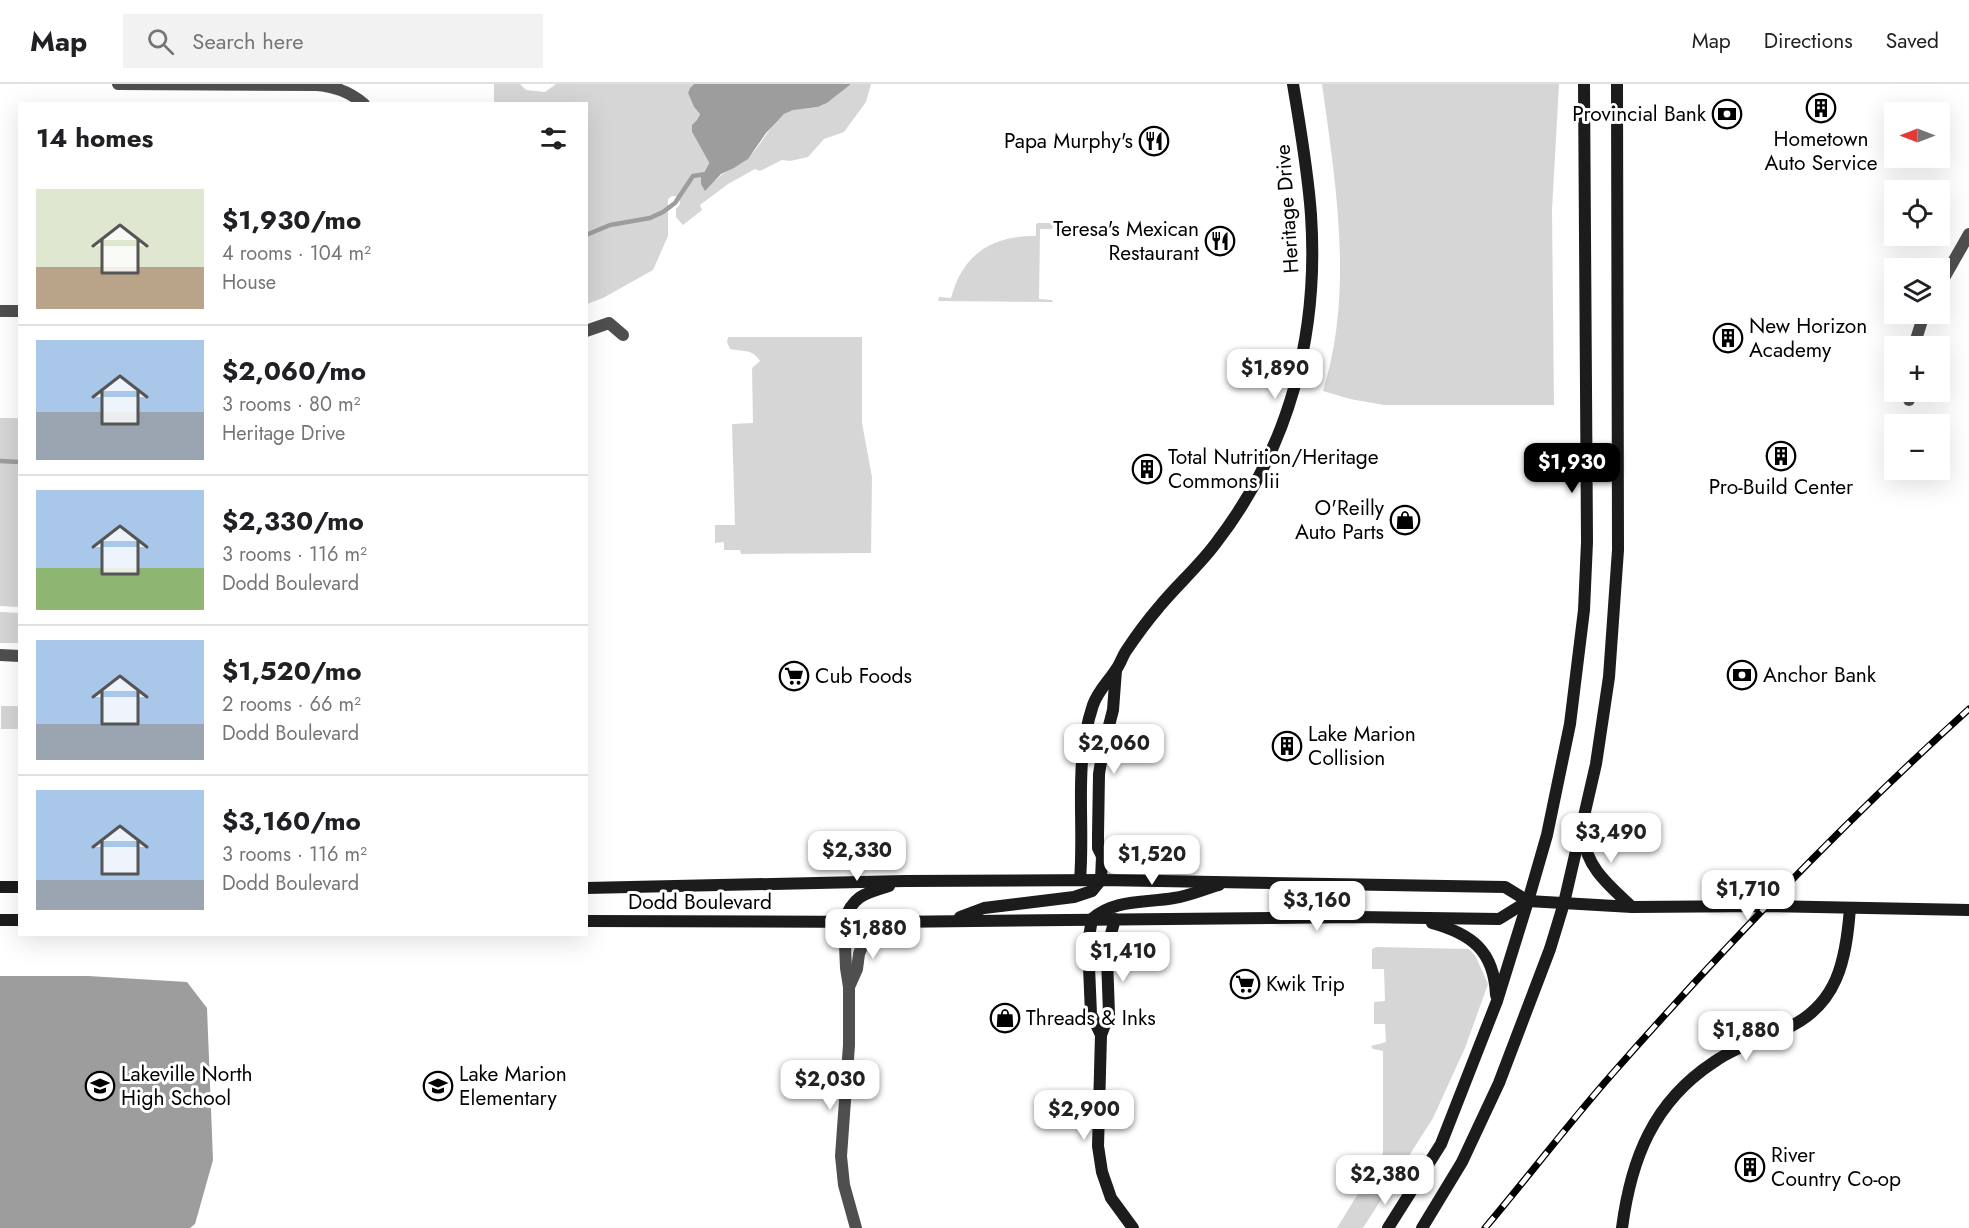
<!DOCTYPE html>
<html lang="en">
<head>
<meta charset="utf-8">
<style>
	:root { --surface:#fff; --page:#f2f2f2; --text:#202124; --muted:#757577; --line:#e0e0e0; --accent:#000 }
	body { margin:0; font-family:Jost,sans-serif; background:var(--page); color:var(--text); height:100vh; display:flex; flex-direction:column; font-size:22px; white-space:nowrap }
	* { box-sizing:border-box; margin:0 }
	p { font-size:20px; color:var(--muted) }
	.icon { flex:none; width:33px; height:33px; fill:none; stroke:currentColor; stroke-width:2; stroke-linecap:round; stroke-linejoin:round }
	.map { position:relative; flex:1; overflow:hidden }
	.side { position:absolute; left:18px; top:18px; width:570px; height:834px; display:flex; flex-direction:column; background:var(--surface); border-radius:0px; box-shadow:0 6px 24px #0002 }
	.side>* { flex:none }
	.needle { width:39px; rotate:270deg }
	.tools { position:absolute; left:1884px; top:18px; display:grid; gap:12px }
	.tools a { display:grid; place-items:center; width:66px; height:66px; border-radius:0px; background:var(--surface); box-shadow:0 6px 24px #0002; font-size:30px }
	.price { position:absolute; translate:-50% -51px; padding:0 14px; border-radius:12px; background:#fff; color:#222; font-size:20px; line-height:39px; filter:drop-shadow(0 2px 3px #0008) }
	.price::after { content:''; position:absolute; left:50%; top:36px; width:18px; height:14px; margin-left:-9px; background:inherit; clip-path:polygon(0 0,100% 0,50% 100%) }
	.price.selected { background:var(--accent); color:#fff }
	ul { padding:0; list-style:none }
	li { display:flex; align-items:center; gap:18px; height:150px; padding:0 18px }
	li+li { border-top:2px solid var(--line) }
	li span { display:grid; place-items:center; flex:none; width:168px; height:120px; border-radius:0px; color:#555 }
	li>.icon { margin-inline-start:auto }
	span .icon { width:72px; height:72px; fill:#fffc; stroke-width:1 }
	li b { font-size:26px }
	h2 { display:flex; justify-content:space-between; align-items:center; height:72px; padding:0 18px; font-size:26px }
	header { display:flex; align-items:center; gap:36px; box-sizing:border-box; height:84px; padding:0 30px; background:var(--surface); border-bottom:2px solid var(--line) }
	header strong { font-size:28px }
	nav { display:flex; gap:33px; margin-inline-start:auto; font-size:21px }
	.search { width:420px; height:54px; background:var(--page); display:flex; align-items:center; gap:15px; box-sizing:border-box; padding:0 21px; border-radius:0px; color:var(--muted); font-size:22px }
	.map>svg:first-child { display:block }
	.green { fill:#d6d6d6 }
	.water { fill:#9d9d9d }
	.lines { fill:none; stroke-linecap:round; stroke-linejoin:round }
	.stream { stroke:#9d9d9d; stroke-width:4.5 }
	.street { stroke:#4f4f4f; stroke-width:12 }
	.secondary { stroke:#1c1c1c; stroke-width:12 }
	.rail-casing { stroke:#000; stroke-width:7 }
	.rail { stroke:#fff; stroke-width:4.5; stroke-dasharray:14; stroke-linecap:butt }
	.labels { text-anchor:middle; stroke-width:6; stroke-linejoin:round; paint-order:stroke }
	.poi-label { font-size:21px; fill:#000; stroke:#fff; text-anchor:start }
	.street-label { font-size:21px; fill:#000; stroke:#fff }
</style>
</head>
<body>
<header>
<strong>Map</strong>
<div class="search"><svg class="icon" aria-label="search" viewBox="0 0 24 24"><circle cx="10" cy="10" r="6"/><path d="M15 15l6 6"/></svg>Search here</div>
<nav><a>Map</a><a>Directions</a><a>Saved</a></nav>
</header>
<div class="map">
<svg width="1969" height="1144" viewBox="0 0 1969 1144">
	<rect width="100%" height="100%" fill="#fff"/>
	<g class="green">
		<path d="M494 0H520L526 6 545 8 556 0H694L690 4 688 9 694 23 700 30 692 48 711 82 706 90 715 97C724 86 738 84 748 74 762 61 768 43 783 31 793 22 806 26 818 23 832 19 843 3 852 0 857 0 866 0 871 0L866 18 844 48 824 55 808 73 790 77 782 76 760 87 755 85 728 100 700 121 702 126 683 141 676 133V125L680 120 679 113 672 112 668 115V152L653 186 603 214 587 220 586 20 494 19Z"/>
		<path d="M1322 0H1559L1552 126 1554 321H1384L1350 315 1323 307C1354 207 1336 102 1322 0Z"/>
		<path d="M1038 139H1050L1053 142 1052 145H1040L1039 215 1052 216 1053 218 938 217 939 213 951 214C963 170 991 152 1036 152V140Z"/>
		<path d="M728 253H862V339L872 393 871 469 741 470 740 466H724V458L715 459V441H735L732 340 753 339 752 284 760 277C752 264 742 268 730 265L727 258Z"/>
		<path d="M0 334H19V523L0 522Z"/>
		<path d="M0 528 19 529V559H0Z"/>
		<rect x="1" y="622" width="18" height="23"/>
		<path d="M1376 863 1469 865 1475 871 1488 900 1465 964 1433 1034 1363 1144H1337L1383 1069V967L1373 965 1371 962 1386 958 1385 940H1374V918L1385 917 1384 885H1372V865Z"/>
	</g>
	<g class="water">
		<path d="M694 0H851L827 19 818 23 793 26 784 30 766 49 748 75 734 84 721 90 705 107 701 100V91L706 90 711 82 692 48V41L697 36 700 30 694 23 688 9 690 4Z"/>
		<path d="M0 892H88L187 898 207 924 213 1076 195 1140 190 1144H0Z"/>
	</g>
	<g class="lines">
		<g class="stream">
			<path d="M586 151 610 141 650 134 663 128 675 119 693 92 706 90 713 77"/>
			<path d="M0 377 20 378"/>
		</g>
		<g class="street">
			<path d="M118 0 316 1C334 2 350 8 364 20"/>
			<path d="M1940 201 1969 150"/>
			<path d="M0 227H20"/>
			<path d="M586 247 609 239 623 251"/>
			<path d="M1914 262 1924 230"/>
			<path d="M1909 316V308"/>
			<path d="M0 571 20 572"/>
			<path d="M844 838 846 884 849 903V961L841 1072 844 1101 856 1144"/>
			<path d="M849 903 857 885 859 870 866 852 886 838"/>
		</g>
		<g class="secondary">
			<path d="M1584 752C1585 783 1611 803 1632 823"/>
			<path d="M1080 796C1085 736 1073 681 1093 621 1098 607 1107 599 1115 587 1120 581 1122 573 1126 567 1136 552 1147 537 1159 523 1177 501 1199 482 1216 459 1290 363 1319 250 1311 131 1308 87 1300 43 1293 0"/>
			<path d="M0 803H20"/>
			<path d="M586 804 905 797 1101 796 1505 803 1528 817 1632 823 1766 822 1969 826"/>
			<path d="M960 833 984 824 1074 813 1092 807 1101 796 1102 772 1098 764V751L1099 690 1103 665 1113 626 1116 586"/>
			<path d="M1092 835C1114 815 1146 819 1174 814 1189 812 1204 805 1219 801"/>
			<path d="M1092 835 1088 859 1091 930 1101 951"/>
			<path d="M1115 835 1109 857 1107 874 1109 930 1101 951 1098 1062 1102 1088 1111 1114 1133 1144"/>
			<path d="M0 836H20"/>
			<path d="M586 837 886 838 1357 833 1499 835 1528 817"/>
			<path d="M844 838C852 812 865 809 889 802"/>
			<path d="M1432 839C1472 850 1494 867 1496 911"/>
			<path d="M1388 1144 1441 1060 1497 917 1528 817 1547 751 1570 640 1584 526 1587 458 1584 0"/>
			<path d="M1422 1144 1462 1078 1499 999 1550 865 1564 819 1596 680 1609 593 1618 466 1617 0"/>
			<path d="M1622 1144C1631 1075 1653 1018 1714 978 1735 963 1761 956 1785 945 1838 922 1846 876 1850 824"/>
		</g>
		<g class="rail-casing">
			<path id="rail" d="M1485 1144C1528 1093 1569 1039 1613 989 1725 862 1843 739 1969 625"/>
		</g>
		<use href="#rail" class="rail"/>
	</g>
	<defs>
		<g id="building-ring" transform="scale(1.5)"><circle r="9.5" fill="#fff" stroke="#000" stroke-width="1.5"/><path d="M-4-6H4V6H1V3H-1V6H-4ZM-2.5-4.3h1.7v1.8h-1.7ZM.8-4.3h1.7v1.8H.8ZM-2.5-1h1.7V.8h-1.7ZM.8-1h1.7V.8H.8Z" fill="#000"/></g>
		<g id="bank-ring" transform="scale(1.5)"><circle r="9.5" fill="#fff" stroke="#000" stroke-width="1.5"/><path d="M-6-4H6V4H-6ZM0-2.3a2.3 2.3 0 1 0 0 4.6a2.3 2.3 0 1 0 0-4.6Z" fill="#000"/></g>
		<g id="restaurant-ring" transform="scale(1.5)"><circle r="9.5" fill="#fff" stroke="#000" stroke-width="1.5"/><path d="M-5-6h1v4h1v-4h1v4h1v-4h1v5L-1.5 .5V6h-2V.5L-5-1ZM5-6V6H3V1.5H1.5Q1.5-4 5-6Z" fill="#000"/></g>
		<g id="shop-ring" transform="scale(1.5)"><circle r="9.5" fill="#fff" stroke="#000" stroke-width="1.5"/><path d="M-5-2.5h2.3a2.7 3.5 0 0 1 5.4 0H5L5.5 6h-11ZM-1.5-2.5h3a1.5 2.3 0 0 0-3 0Z" fill="#000"/></g>
		<g id="supermarket-ring" transform="scale(1.5)"><circle r="9.5" fill="#fff" stroke="#000" stroke-width="1.5"/><path d="M-6-5.5h2.5l.6 2H6L4.5 2H-2.5L-4.4-4H-6ZM-1.5 3.2a1.3 1.3 0 1 0 .1 0ZM3 3.2a1.3 1.3 0 1 0 .1 0Z" fill="#000"/></g>
		<g id="school-ring" transform="scale(1.5)"><circle r="9.5" fill="#fff" stroke="#000" stroke-width="1.5"/><path d="M0-5L7-2L0 1L-7-2ZM-4 1L0 2.5L4 1V4Q0 6-4 4Z" fill="#000"/></g>
	</defs>
	<g fill-rule="evenodd">
		<use href="#building-ring" x="1821" y="24"/>
		<use href="#bank-ring" x="1727" y="30"/>
		<use href="#restaurant-ring" x="1154" y="57"/>
		<use href="#restaurant-ring" x="1220" y="157"/>
		<use href="#building-ring" x="1728" y="254"/>
		<use href="#building-ring" x="1781" y="372"/>
		<use href="#building-ring" x="1147" y="385"/>
		<use href="#shop-ring" x="1405" y="436"/>
		<use href="#bank-ring" x="1742" y="591"/>
		<use href="#supermarket-ring" x="794" y="592"/>
		<use href="#building-ring" x="1287" y="662"/>
		<use href="#supermarket-ring" x="1245" y="900"/>
		<use href="#shop-ring" x="1005" y="934"/>
		<use href="#school-ring" x="100" y="1002"/>
		<use href="#school-ring" x="438" y="1002"/>
		<use href="#building-ring" x="1750" y="1083"/>
	</g>
	<g class="labels">
		<g class="poi-label">
			<text x="1706" y="37" text-anchor="end">Provincial Bank</text>
			<text x="1821" y="62" text-anchor="middle">Hometown<tspan x="1821" dy="24">Auto Service</tspan></text>
			<text x="1133" y="64" text-anchor="end">Papa Murphy's</text>
			<text x="1199" y="152" text-anchor="end">Teresa's Mexican<tspan x="1199" dy="24">Restaurant</tspan></text>
			<text x="1749" y="249">New Horizon<tspan x="1749" dy="24">Academy</tspan></text>
			<text x="1168" y="380">Total Nutrition/Heritage<tspan x="1168" dy="24">Commons Iii</tspan></text>
			<text x="1781" y="410" text-anchor="middle">Pro-Build Center</text>
			<text x="1384" y="431" text-anchor="end">O'Reilly<tspan x="1384" dy="24">Auto Parts</tspan></text>
			<text x="1763" y="598">Anchor Bank</text>
			<text x="815" y="599">Cub Foods</text>
			<text x="1308" y="657">Lake Marion<tspan x="1308" dy="24">Collision</tspan></text>
			<text x="1266" y="907">Kwik Trip</text>
			<text x="1026" y="941">Threads &amp; Inks</text>
			<text x="121" y="997">Lakeville North<tspan x="121" dy="24">High School</tspan></text>
			<text x="459" y="997">Lake Marion<tspan x="459" dy="24">Elementary</tspan></text>
			<text x="1771" y="1078">River<tspan x="1771" dy="24">Country Co-op</tspan></text>
		</g>
		<g class="street-label">
			<text transform="translate(1287 125) rotate(-94)" y="7">Heritage Drive</text>
			<text x="700" y="825">Dodd Boulevard</text>
		</g>
	</g>
</svg>
<div class="tools">
<a><svg class="needle" viewBox="-14 -14 28 28"><path d="M0-13l5 13h-10z" fill="#e53935"/><path d="M0 13l5-13h-10z" fill="#757577"/></svg></a>
<a><svg class="icon" aria-label="locate" viewBox="0 0 24 24"><circle cx="12" cy="12" r="6"/><path d="M12 2v4M12 18v4M2 12h4M18 12h4"/></svg></a>
<a><svg class="icon" aria-label="layers" viewBox="0 0 24 24"><path d="M12 4l9 5-9 5-9-5zM3 14l9 5 9-5"/></svg></a>
<a>+</a>
<a>−</a>
</div>
<b class="price" style="left:1275px;top:316px">$1,890</b>
<b class="price selected" style="left:1572px;top:410px">$1,930</b>
<b class="price" style="left:1114px;top:691px">$2,060</b>
<b class="price" style="left:1611px;top:780px">$3,490</b>
<b class="price" style="left:857px;top:798px">$2,330</b>
<b class="price" style="left:1152px;top:802px">$1,520</b>
<b class="price" style="left:1748px;top:837px">$1,710</b>
<b class="price" style="left:1317px;top:848px">$3,160</b>
<b class="price" style="left:873px;top:876px">$1,880</b>
<b class="price" style="left:1123px;top:899px">$1,410</b>
<b class="price" style="left:1746px;top:978px">$1,880</b>
<b class="price" style="left:830px;top:1027px">$2,030</b>
<b class="price" style="left:1084px;top:1057px">$2,900</b>
<b class="price" style="left:1385px;top:1122px">$2,380</b>
<section class="side">
<h2>14 homes<svg class="icon" aria-label="filters" viewBox="0 0 24 24"><path d="M4 7h16M4 17h16"/><circle cx="9" cy="7" r="2"/><circle cx="15" cy="17" r="2"/></svg></h2>
<ul>
<li><span style="background:linear-gradient(#dfe7d0 65%,#b9a48a 0)"><svg class="icon" aria-label="home" viewBox="0 0 24 24"><path d="M3 11l9-7 9 7M6 9v11h12V9"/></svg></span><div><b>$1,930/mo</b><p>4 rooms · 104 m²</p><p>House</p></div></li>
<li><span style="background:linear-gradient(#a9c7e8 60%,#9aa5b1 0)"><svg class="icon" aria-label="home" viewBox="0 0 24 24"><path d="M3 11l9-7 9 7M6 9v11h12V9"/></svg></span><div><b>$2,060/mo</b><p>3 rooms · 80 m²</p><p>Heritage Drive</p></div></li>
<li><span style="background:linear-gradient(#a9c7e8 65%,#8fb573 0)"><svg class="icon" aria-label="home" viewBox="0 0 24 24"><path d="M3 11l9-7 9 7M6 9v11h12V9"/></svg></span><div><b>$2,330/mo</b><p>3 rooms · 116 m²</p><p>Dodd Boulevard</p></div></li>
<li><span style="background:linear-gradient(#a9c7e8 70%,#9aa5b1 0)"><svg class="icon" aria-label="home" viewBox="0 0 24 24"><path d="M3 11l9-7 9 7M6 9v11h12V9"/></svg></span><div><b>$1,520/mo</b><p>2 rooms · 66 m²</p><p>Dodd Boulevard</p></div></li>
<li><span style="background:linear-gradient(#a9c7e8 75%,#9aa5b1 0)"><svg class="icon" aria-label="home" viewBox="0 0 24 24"><path d="M3 11l9-7 9 7M6 9v11h12V9"/></svg></span><div><b>$3,160/mo</b><p>3 rooms · 116 m²</p><p>Dodd Boulevard</p></div></li>
</ul>
</section>
</div>
</body>
</html>
